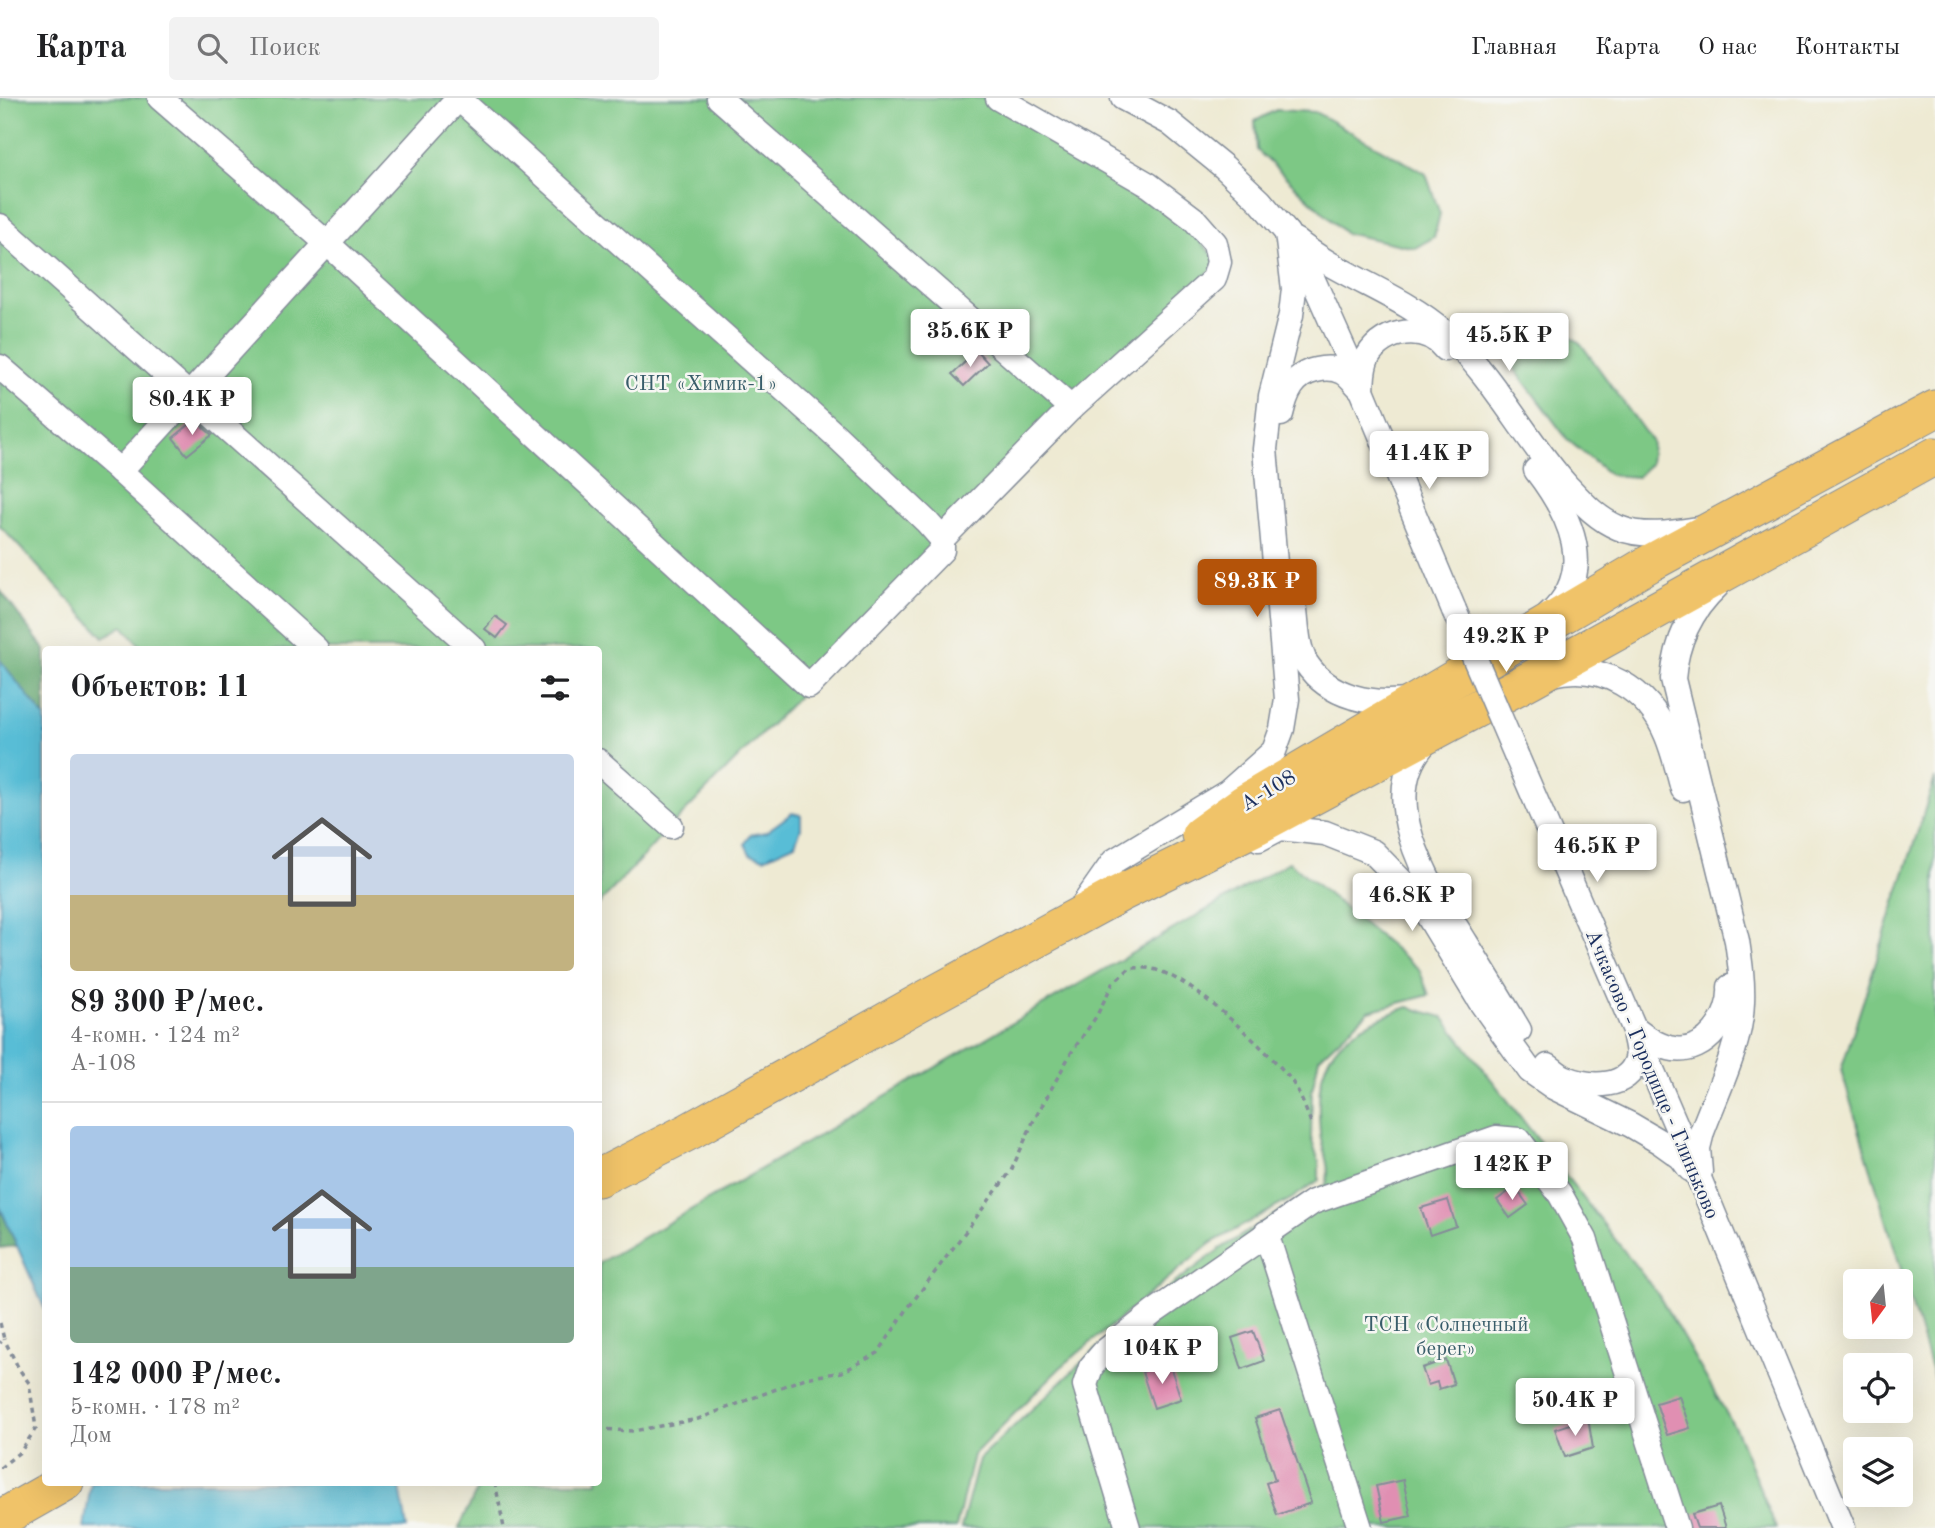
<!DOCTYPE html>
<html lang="ru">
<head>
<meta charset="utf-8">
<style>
	:root { --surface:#fff; --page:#f2f2f2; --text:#202124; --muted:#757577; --line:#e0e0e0; --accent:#b45309 }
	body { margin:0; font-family:"Old Standard TT",serif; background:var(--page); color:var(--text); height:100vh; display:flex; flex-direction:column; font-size:26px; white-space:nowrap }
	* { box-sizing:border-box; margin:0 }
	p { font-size:23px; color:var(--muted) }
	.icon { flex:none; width:38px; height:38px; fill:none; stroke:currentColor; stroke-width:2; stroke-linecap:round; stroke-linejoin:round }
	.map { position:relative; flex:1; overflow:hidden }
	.drawer { position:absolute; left:42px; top:548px; width:560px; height:840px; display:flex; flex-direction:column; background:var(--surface); border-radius:7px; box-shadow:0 7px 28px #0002 }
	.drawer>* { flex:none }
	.needle { width:46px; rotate:195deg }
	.fabs { position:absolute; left:1843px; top:1171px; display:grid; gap:14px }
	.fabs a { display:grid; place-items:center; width:70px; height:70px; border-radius:7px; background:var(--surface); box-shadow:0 7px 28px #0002; font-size:35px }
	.price { position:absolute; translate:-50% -60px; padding:0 16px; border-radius:7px; background:#fff; color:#222; font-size:23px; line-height:46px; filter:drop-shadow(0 2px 4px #0008) }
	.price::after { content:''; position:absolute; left:50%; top:42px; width:21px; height:16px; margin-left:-10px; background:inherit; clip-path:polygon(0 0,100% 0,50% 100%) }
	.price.selected { background:var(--accent); color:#fff }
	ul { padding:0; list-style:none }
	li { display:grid; align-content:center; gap:14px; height:371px; padding:0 28px }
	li+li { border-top:2px solid var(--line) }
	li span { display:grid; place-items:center; height:217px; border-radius:7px; color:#555 }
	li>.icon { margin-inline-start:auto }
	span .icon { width:126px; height:126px; fill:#fffc; stroke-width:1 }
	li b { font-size:30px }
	h2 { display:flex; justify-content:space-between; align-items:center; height:84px; padding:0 28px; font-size:30px }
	header { display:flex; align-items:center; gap:42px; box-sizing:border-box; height:98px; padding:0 35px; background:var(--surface); border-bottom:2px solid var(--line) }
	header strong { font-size:33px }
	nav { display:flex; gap:38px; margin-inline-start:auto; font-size:24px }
	.search { width:490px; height:63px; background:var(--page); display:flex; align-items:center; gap:18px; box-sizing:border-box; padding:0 24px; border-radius:7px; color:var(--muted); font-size:26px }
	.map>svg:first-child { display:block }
	.green { fill:#7dc885; stroke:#4c7c72; stroke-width:2 }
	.forest { fill:#66ac72; stroke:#406e68; stroke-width:2 }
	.water { fill:#58bdd6; stroke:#3a769a; stroke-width:2 }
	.building { fill:#e08fb2 }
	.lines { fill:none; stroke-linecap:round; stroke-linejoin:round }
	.minor-casing { stroke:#848c98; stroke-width:27 }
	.highway-casing { stroke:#848c98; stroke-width:39 }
	.path { stroke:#848c98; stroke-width:3.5; stroke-dasharray:5 5; stroke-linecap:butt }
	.minor { stroke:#fff; stroke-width:24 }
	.highway { stroke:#f0c369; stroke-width:37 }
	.minor-bridge-casing { stroke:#848c98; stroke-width:27; stroke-linecap:butt }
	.minor-bridge { stroke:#fff; stroke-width:24 }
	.labels { text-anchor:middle; stroke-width:5; stroke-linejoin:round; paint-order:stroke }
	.park-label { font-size:21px; fill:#385d6a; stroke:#f6f6f2 }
	.street-label { font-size:21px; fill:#1b2f5e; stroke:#f6f6f2 }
</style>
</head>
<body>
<header>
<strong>Карта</strong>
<div class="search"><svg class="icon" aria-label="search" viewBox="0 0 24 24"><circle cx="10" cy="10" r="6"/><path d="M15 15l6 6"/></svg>Поиск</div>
<nav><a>Главная</a><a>Карта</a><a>О нас</a><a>Контакты</a></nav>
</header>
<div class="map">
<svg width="1935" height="1430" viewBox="0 0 1935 1430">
	<rect width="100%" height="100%" fill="#f6f6f2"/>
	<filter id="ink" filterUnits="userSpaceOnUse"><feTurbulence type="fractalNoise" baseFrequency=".0143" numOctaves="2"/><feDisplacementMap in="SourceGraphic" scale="14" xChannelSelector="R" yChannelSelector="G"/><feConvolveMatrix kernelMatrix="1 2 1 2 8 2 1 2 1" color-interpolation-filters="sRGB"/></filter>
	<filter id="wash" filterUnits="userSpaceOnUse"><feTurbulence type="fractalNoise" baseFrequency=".00686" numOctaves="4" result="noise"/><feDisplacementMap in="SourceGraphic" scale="28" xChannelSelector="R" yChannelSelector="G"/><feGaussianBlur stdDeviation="1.57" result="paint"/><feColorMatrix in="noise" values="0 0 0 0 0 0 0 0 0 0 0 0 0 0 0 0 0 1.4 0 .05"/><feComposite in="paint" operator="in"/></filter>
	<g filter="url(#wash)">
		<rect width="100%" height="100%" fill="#eeead3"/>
		<g class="green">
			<path d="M0 0H998L1149 87 1219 164 809 588 671 728 599 806 598 551H143L123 528 104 539 0 428Z"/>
			<path d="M1276 12 1315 14 1426 76 1440 116 1434 139 1415 150 1345 135 1257 52 1255 23Z"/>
			<path d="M1516 220 1548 222 1581 246 1652 344 1650 366 1637 379 1610 377 1568 342 1495 245 1501 224Z"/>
			<path d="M1935 680V1284L1841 972Z"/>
			<path d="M1289 764 1419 871 1429 897 1369 913 1319 960 1312 992 1311 1039 1319 1064V1082L1291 1101 1211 1145 1060 1270 973 1357 956 1430H459L481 1384H598L599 1165Z"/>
			<path d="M1408 909 1443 919 1659 1198 1736 1332 1776 1430H961L979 1361 1078 1268 1139 1212 1220 1151 1296 1103 1326 1087C1332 1069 1322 1053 1320 1035 1313 955 1336 935 1408 909Z"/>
		</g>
		<g class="forest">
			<path d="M0 492 45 552V620L0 562Z"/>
			<path d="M0 1110 17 1148 0 1150Z"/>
		</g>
		<g class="water">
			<path d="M0 562 45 620V1212L0 1109Z"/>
			<path d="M792 715 801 717V730L795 746 764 760 750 756 745 746 750 737 766 734Z"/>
			<path d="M91 1384H399L407 1430H84Z"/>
		</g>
		<g id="blocks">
			<g class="building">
				<path d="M977 253 988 265 964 288 952 276Z"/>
				<path d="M195 322 212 337 187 357 173 340Z"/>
				<path d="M495 518 507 527 497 540 485 531Z"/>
				<path d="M1515 1089 1528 1107 1510 1120 1497 1102Z"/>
				<path d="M1448 1102 1456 1128 1430 1137 1421 1110Z"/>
				<path d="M1253 1233 1264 1263 1242 1271 1232 1240Z"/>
				<path d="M1446 1262 1454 1286 1439 1291 1437 1284 1428 1287 1422 1270Z"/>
				<path d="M1169 1265 1181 1301 1154 1310 1142 1274Z"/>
				<path d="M1679 1298 1690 1330 1667 1337 1656 1305Z"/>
				<path d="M1280 1312 1311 1405 1277 1417 1266 1385 1275 1382 1255 1320Z"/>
				<path d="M1588 1320 1593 1350 1565 1359 1555 1331Z"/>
				<path d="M1403 1382 1411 1418 1384 1424 1376 1388Z"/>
				<path d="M1719 1408 1726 1430H1697L1692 1416Z"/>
			</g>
		</g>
	</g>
	<g filter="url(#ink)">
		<use href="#blocks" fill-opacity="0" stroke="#848c98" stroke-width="2"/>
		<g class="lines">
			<g class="minor-casing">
				<g id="minor">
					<path d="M160 0 328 146 809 588 942 452V441L927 424 834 336 458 0"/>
					<path d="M719 0 1071 310"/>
					<path d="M1123 0 1170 25 1224 69 1260 103 1287 135 1313 182 1362 292 1454 512"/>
					<path d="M0 128 474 551"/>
					<path d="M1295 142C1340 179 1401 196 1444 234 1491 274 1524 340 1566 387 1582 404 1597 421 1619 430 1644 440 1673 435 1698 431"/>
					<path d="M0 269 120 373 316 551"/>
					<path d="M1362 291C1363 280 1362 269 1368 258 1384 231 1425 225 1445 251"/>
					<path d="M1281 316C1286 295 1293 277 1316 272 1325 270 1335 270 1343 274 1349 277 1354 284 1359 289"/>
					<path d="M1536 372C1569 415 1599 473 1549 517"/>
					<path d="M120 373 459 0"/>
					<path d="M942 441 1071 310 1214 181 1219 164 1215 145 1194 121 1149 87 998 0"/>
					<path d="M1295 512C1297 529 1297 549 1306 565 1329 600 1373 608 1412 602"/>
					<path d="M1552 576C1602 564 1648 591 1667 638 1674 655 1678 673 1683 691"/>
					<path d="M1429 641C1369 697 1433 792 1466 845 1484 874 1502 903 1519 932"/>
					<path d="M1517 659 1701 1085 1843 1430"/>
					<path d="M598 663 671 728"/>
					<path d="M1259 741 1280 730 1325 735 1373 754 1416 798 1480 903 1530 973 1553 989 1631 1027 1660 1044 1681 1059 1690 1071"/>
					<path d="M1079 813 1114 763 1228 694 1274 653 1282 631 1287 601 1265 351 1271 298 1291 217 1294 191 1287 135"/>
					<path d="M1635 931C1646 940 1659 949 1674 951 1706 956 1732 919 1730 889"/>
					<path d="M1548 968C1554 972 1560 978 1566 980 1591 990 1629 991 1637 961 1639 954 1636 945 1635 939"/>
					<path d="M1700 1074 1698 1050 1702 1034C1717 993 1741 948 1742 904 1743 883 1740 863 1737 843L1673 581C1676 545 1690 513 1717 488"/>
					<path d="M1266 1135 1360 1430"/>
					<path d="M1128 1430 1085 1287 1091 1269 1104 1254 1154 1214 1313 1104 1496 1040 1519 1042 1560 1096 1585 1141 1677 1430"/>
				</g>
			</g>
			<g class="highway-casing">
				<g id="highway">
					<path d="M1200 737 1243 706 1652 464 1935 311"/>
					<path d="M598 1080 690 1033 924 902 1119 796 1257 728 1530 582 1935 358"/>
					<path d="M0 1421 65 1384"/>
				</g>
			</g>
			<g class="path">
				<path d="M0 1225 4 1241 0 1245"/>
				<path d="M598 1331 633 1333 698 1321 805 1280 842 1274 878 1255 908 1210 1011 1073 1033 1024 1071 955 1096 919 1113 885 1130 870C1137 870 1145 869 1152 871 1188 877 1264 949 1288 978 1299 992 1305 1010 1312 1027"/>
				<path d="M0 1370 21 1353 36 1330 29 1285 19 1271 4 1241"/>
				<path d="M495 1384 504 1430"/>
			</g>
			<use href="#minor" class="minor"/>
			<use href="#highway" class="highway"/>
			<g class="minor-bridge-casing">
				<path id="minor-bridge" d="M1454 512 1517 659"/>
			</g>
			<use href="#minor-bridge" class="minor-bridge"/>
		</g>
	</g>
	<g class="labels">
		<g class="park-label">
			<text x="701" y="292">СНТ «Химик-1»</text>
			<text x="1446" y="1233">ТСН «Солнечный<tspan x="1446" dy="24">берег»</tspan></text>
		</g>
		<g class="street-label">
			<text transform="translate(1268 692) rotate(-31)" y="7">А-108</text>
			<text transform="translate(1653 976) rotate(67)" y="7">Ачкасово - Городище - Глиньково</text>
		</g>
	</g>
</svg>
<div class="fabs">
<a><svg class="needle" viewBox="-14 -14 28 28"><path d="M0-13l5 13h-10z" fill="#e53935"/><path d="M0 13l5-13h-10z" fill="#757577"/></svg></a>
<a><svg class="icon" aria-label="locate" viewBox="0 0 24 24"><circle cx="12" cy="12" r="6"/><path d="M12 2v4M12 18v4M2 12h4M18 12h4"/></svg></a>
<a><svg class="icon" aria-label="layers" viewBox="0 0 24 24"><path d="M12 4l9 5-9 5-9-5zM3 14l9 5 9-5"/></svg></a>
</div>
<b class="price" style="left:970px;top:271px">35.6K ₽</b>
<b class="price" style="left:1509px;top:275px">45.5K ₽</b>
<b class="price" style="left:192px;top:339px">80.4K ₽</b>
<b class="price" style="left:1429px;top:393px">41.4K ₽</b>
<b class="price selected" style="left:1257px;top:521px">89.3K ₽</b>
<b class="price" style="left:1506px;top:576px">49.2K ₽</b>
<b class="price" style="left:1597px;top:786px">46.5K ₽</b>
<b class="price" style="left:1412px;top:835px">46.8K ₽</b>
<b class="price" style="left:1512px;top:1104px">142K ₽</b>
<b class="price" style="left:1162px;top:1288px">104K ₽</b>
<b class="price" style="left:1575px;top:1340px">50.4K ₽</b>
<section class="drawer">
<h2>Объектов: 11<svg class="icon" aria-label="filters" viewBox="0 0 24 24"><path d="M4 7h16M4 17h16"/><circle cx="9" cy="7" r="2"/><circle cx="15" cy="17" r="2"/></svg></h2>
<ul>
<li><span style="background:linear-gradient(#c9d6e8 65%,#c2b280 0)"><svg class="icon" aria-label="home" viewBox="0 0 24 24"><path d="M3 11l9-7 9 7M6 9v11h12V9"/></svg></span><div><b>89 300 ₽/мес.</b><p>4-комн. · 124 m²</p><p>А-108</p></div></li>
<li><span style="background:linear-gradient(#a9c7e8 65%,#7fa58c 0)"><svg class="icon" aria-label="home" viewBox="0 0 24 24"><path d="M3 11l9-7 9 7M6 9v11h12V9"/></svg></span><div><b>142 000 ₽/мес.</b><p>5-комн. · 178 m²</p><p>Дом</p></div></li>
</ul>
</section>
</div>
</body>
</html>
